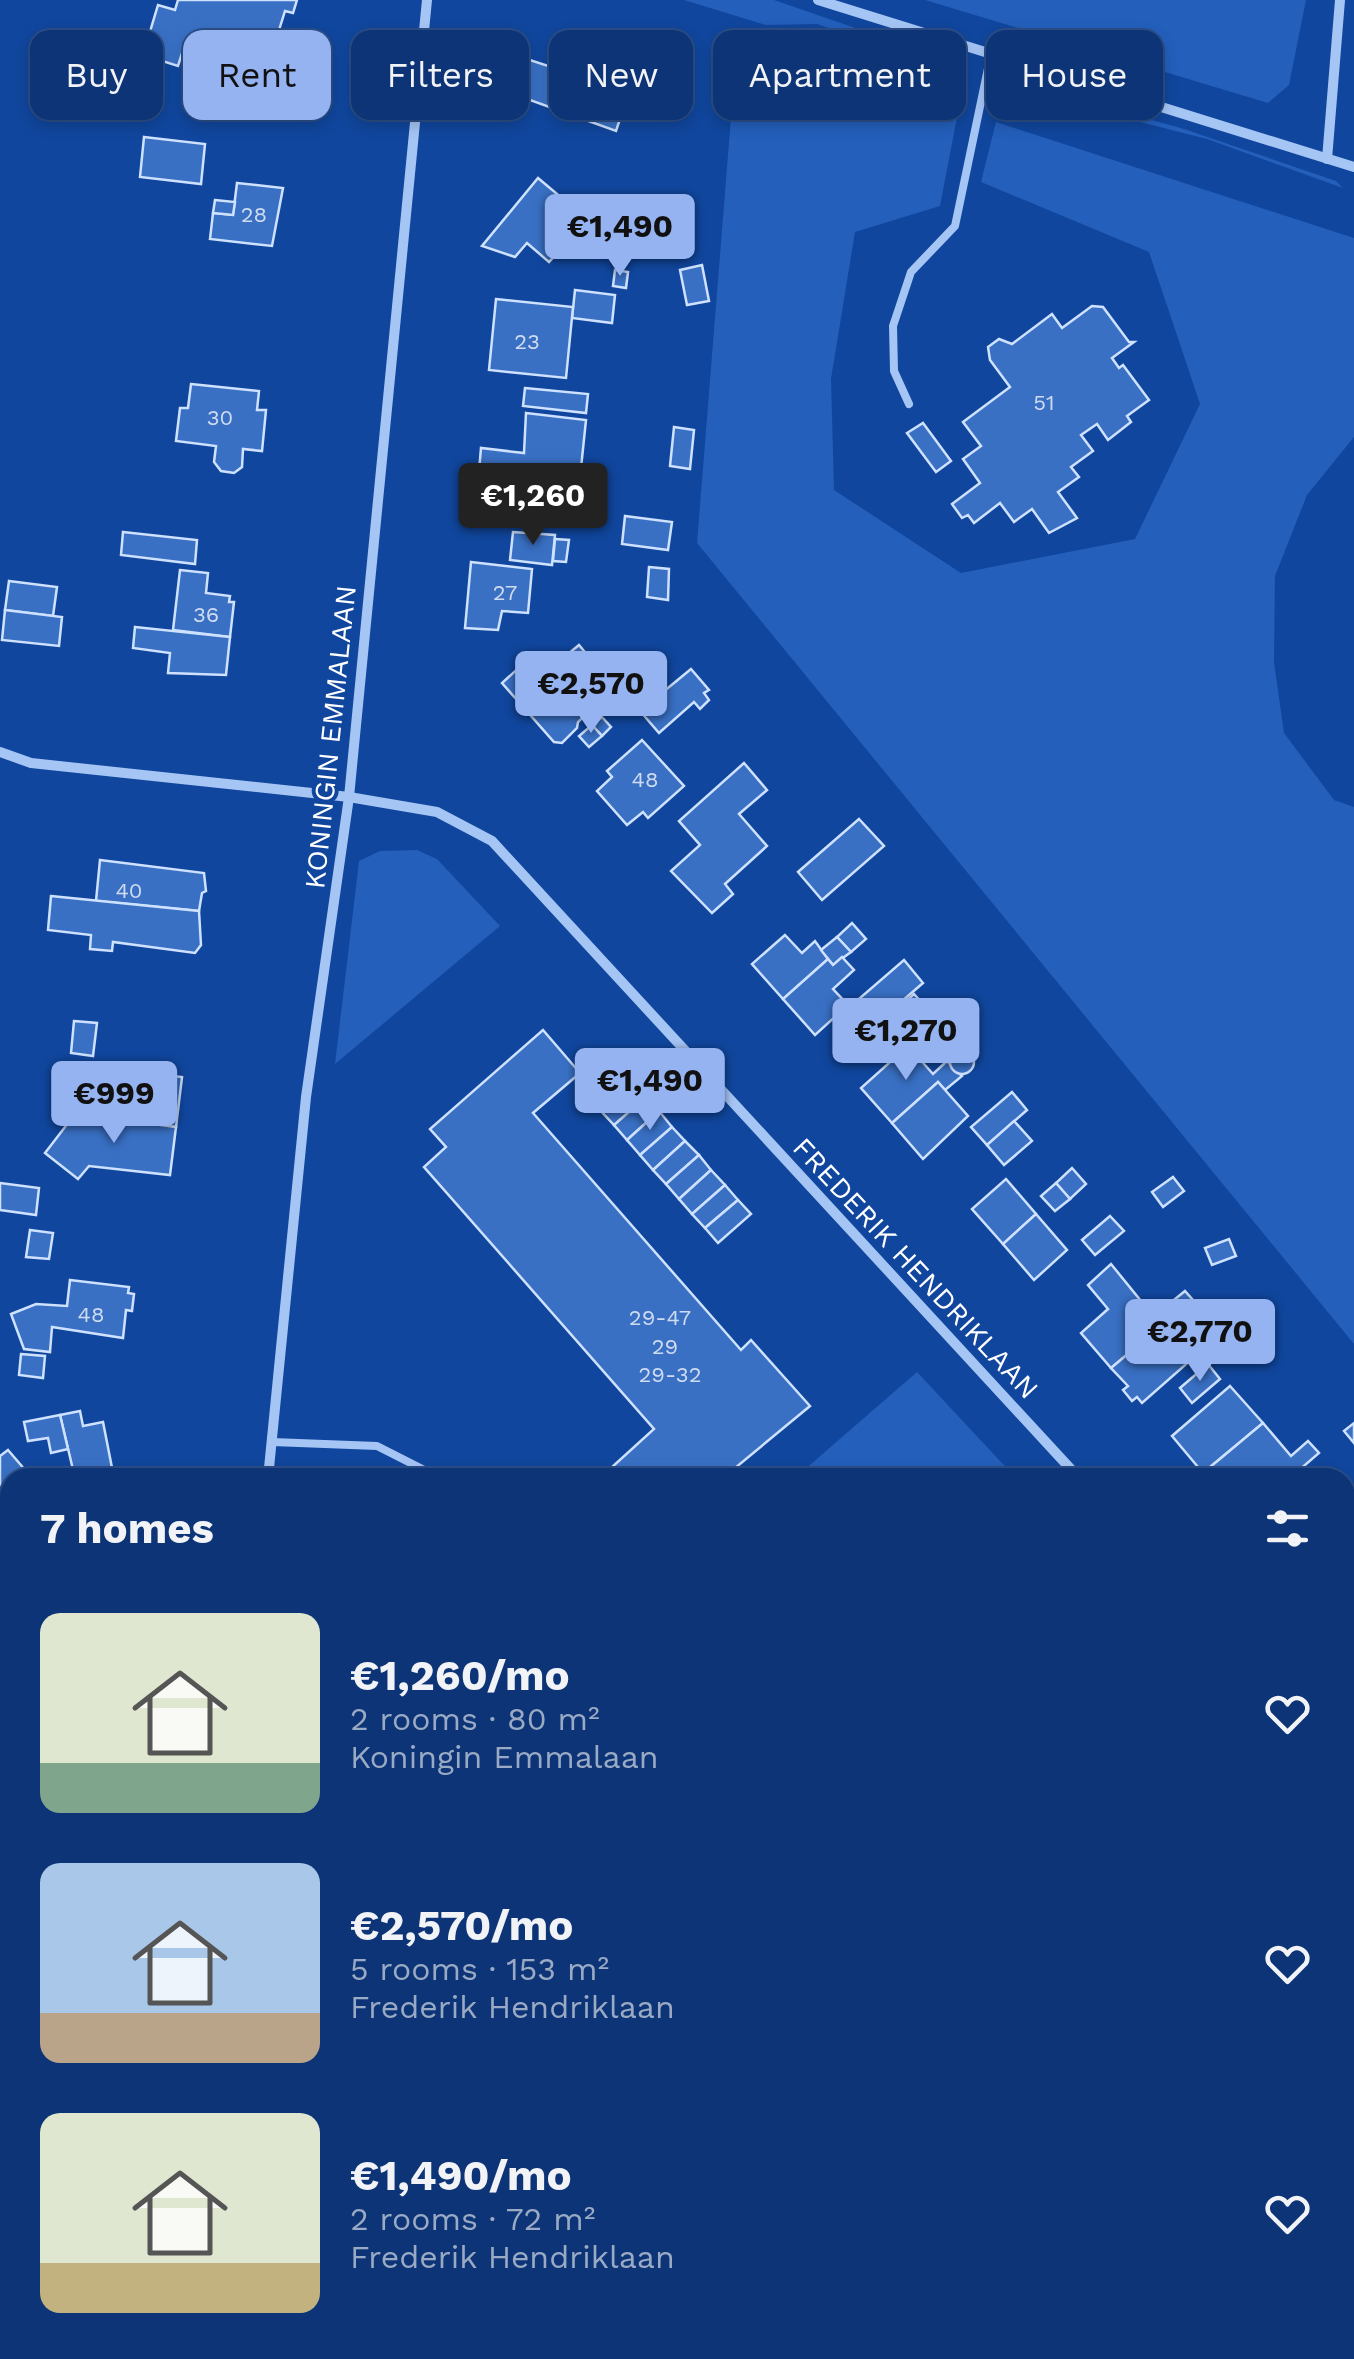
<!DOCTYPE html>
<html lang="en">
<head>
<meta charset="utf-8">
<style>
	:root { --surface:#0c3476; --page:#153c7b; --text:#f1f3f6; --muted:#9aaac5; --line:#2c4f88; --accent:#95b2f1 }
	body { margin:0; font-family:"Work Sans",sans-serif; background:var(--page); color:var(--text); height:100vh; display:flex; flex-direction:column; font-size:38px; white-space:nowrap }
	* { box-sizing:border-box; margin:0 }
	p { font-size:32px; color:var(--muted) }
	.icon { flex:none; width:55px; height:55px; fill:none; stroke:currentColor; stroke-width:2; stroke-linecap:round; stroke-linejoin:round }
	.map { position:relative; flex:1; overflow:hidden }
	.side { position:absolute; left:0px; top:1468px; width:1355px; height:892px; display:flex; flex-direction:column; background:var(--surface); border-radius:30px 30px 0 0; box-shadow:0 5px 15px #0003,0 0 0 2px var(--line) }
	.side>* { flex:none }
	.guide { position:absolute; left:30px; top:30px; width:1295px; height:90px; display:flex; gap:20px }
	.price { position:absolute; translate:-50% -85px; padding:0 22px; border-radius:10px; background:var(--accent); color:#111; font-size:32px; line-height:65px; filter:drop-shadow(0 2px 5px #0008) }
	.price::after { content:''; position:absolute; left:50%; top:60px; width:30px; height:22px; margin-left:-15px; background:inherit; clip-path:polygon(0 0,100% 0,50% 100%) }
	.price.selected { background:#222; color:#fff }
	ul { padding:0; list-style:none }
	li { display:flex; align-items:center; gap:30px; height:250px; padding:0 40px }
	li span { display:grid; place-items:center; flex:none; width:280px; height:200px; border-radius:20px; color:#555 }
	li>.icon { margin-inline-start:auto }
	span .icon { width:120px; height:120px; fill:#fffc; stroke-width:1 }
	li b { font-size:42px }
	h2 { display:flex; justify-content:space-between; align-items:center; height:120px; padding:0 40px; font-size:42px }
	.tag { padding:0 35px; border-radius:20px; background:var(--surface); box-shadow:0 5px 15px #0003,0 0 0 2px var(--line); font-size:35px; line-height:90px }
	.tag.selected { background:var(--accent); color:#111 }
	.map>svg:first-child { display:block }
	.green { fill:#235fbb }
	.building { fill:#3970c4; stroke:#cee1fe; stroke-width:2.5 }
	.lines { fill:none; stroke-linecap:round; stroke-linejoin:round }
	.service { stroke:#a5c5f5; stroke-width:8 }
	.minor { stroke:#a5c5f5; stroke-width:10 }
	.labels { text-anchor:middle; stroke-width:8; stroke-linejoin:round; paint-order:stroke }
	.number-label { font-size:22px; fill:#cedbf0 }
	.street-label { font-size:28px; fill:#fff; stroke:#10469d }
</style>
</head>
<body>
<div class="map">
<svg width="1354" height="2359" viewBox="0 0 1354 2359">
	<rect width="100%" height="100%" fill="#10469d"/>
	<g class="green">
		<path d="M684 0H774L957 63 965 74 817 24 766 25Z"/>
		<path d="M925 0H1306L1289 85 1268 103Z"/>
		<path d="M737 42 958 112 940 206 855 232 831 379 834 490 961 573 1135 539 1200 404 1149 252 981 182 996 122 1354 238V437L1307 495 1275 576 1274 662 1284 733 1334 800 1354 807V1344L697 543Z"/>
		<path d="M1016 82 1184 129 1336 181 1343 188 1207 139 1006 88Z"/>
		<path d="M417 850 437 859 500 926 335 1064 359 861 380 851Z"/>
		<path d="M917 1372 1015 1477H796Z"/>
		<path d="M10 1667V1846L0 1766V1669Z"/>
		<path d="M1354 2265V2331L1345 2338V2272Z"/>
		<path d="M27 2350H130L136 2356 19 2359Z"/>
		<path d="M1254 2350H1331L1320 2359H1243Z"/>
	</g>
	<g class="building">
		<path d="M178 0H297L293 13 285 11 270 59 226 44 222 58 184 47 178 66 143 55 158 5 175 10Z"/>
		<path d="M555 41 586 51 587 46 636 66 629 87 635 89V105L628 112 623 110 616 131 516 95 527 59 548 66Z"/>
		<path d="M112 57 144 67 136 95 103 85Z"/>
		<path d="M144 137 205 144 201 184 140 177Z"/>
		<path d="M538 178 588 220 549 262 527 243 515 257 482 246Z"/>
		<path d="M237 183 283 188 272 246 210 239 213 213 233 215Z"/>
		<path d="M215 200 235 202 233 215 213 213Z"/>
		<path d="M702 265 709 301 687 305 680 270Z"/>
		<path d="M615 270 628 272 626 288 613 286Z"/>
		<path d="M575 290 615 295 612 323 572 318Z"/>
		<path d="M496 299 573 307 566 378 489 370Z"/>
		<path d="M1092 306 1103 307 1129 342H1134L1112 358 1119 368 1123 365 1149 400 1127 416 1131 422 1108 440 1097 424 1081 435 1093 451 1071 467 1079 477 1058 492 1077 518 1049 533 1032 509 1014 522 1000 503 974 523 968 515 962 518 952 504 980 483 963 459 981 446 963 422 1010 387 990 360 988 347 999 339 1012 344 1052 314 1062 328Z"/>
		<path d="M191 384 259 391 257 410H266L262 451 243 449 242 467 234 473 221 471 214 462 216 446 176 441 180 408H188Z"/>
		<path d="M525 388 588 394 586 413 523 406Z"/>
		<path d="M526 413 586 420 581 468 604 471 601 504 477 494 481 448 524 453Z"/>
		<path d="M923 423 951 461 936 472 907 433Z"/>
		<path d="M674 427 694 430 690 469 670 466Z"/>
		<path d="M625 516 672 522 668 550 622 544Z"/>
		<path d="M123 532 197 540 195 564 121 555Z"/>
		<path d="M513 532 555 535 552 565 510 560Z"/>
		<path d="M555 539 569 540 566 562 553 561Z"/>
		<path d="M471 562 532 569 528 613 502 611 498 630 465 628Z"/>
		<path d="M649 567 669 569 668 600 647 597Z"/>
		<path d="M180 570 208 573 206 593 230 596 229 602H234L230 637 173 630Z"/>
		<path d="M9 581 57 587 53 616 5 610Z"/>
		<path d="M5 610 62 617 59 646 2 640Z"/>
		<path d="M135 627 230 637 226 675 168 673 170 653 133 648Z"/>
		<path d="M579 645 609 681V691L578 722 577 728 562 743 554 742 502 683 533 655 547 671Z"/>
		<path d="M691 669 709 690 704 693 709 700 700 709 694 702 659 733 640 711Z"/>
		<path d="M602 717 611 727 602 736 592 725Z"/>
		<path d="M592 725 602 736 589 747 579 736Z"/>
		<path d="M642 740 684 786 648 818 643 812 627 825 597 791 612 777 607 771Z"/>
		<path d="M744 763 767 790 739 814 767 846 725 884 733 894 712 913 671 871 700 845 679 821Z"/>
		<path d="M859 819 884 846 822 900 798 872Z"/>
		<path d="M100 860 204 873 206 891 202 893 199 911 96 901Z"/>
		<path d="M51 896 199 911 201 945 195 953 113 942 112 951 90 949 91 935 48 930Z"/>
		<path d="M852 923 866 939 851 952 837 937Z"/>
		<path d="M785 935 802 953 815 941 828 959 783 999 752 964Z"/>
		<path d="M837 937 851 952 833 965 821 950Z"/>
		<path d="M842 957 854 970 833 989 848 1005 815 1035 783 999 828 959 833 965Z"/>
		<path d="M904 960 923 983 873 1026 853 1004Z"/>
		<path d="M914 994 932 1014 886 1054 869 1034Z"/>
		<path d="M74 1021 97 1023 93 1056 71 1053Z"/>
		<path d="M543 1030 580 1073 533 1113 741 1350 751 1340 810 1406 723 1478H600L654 1429 424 1167 446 1147 430 1129Z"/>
		<path d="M908 1046 933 1074 947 1061 962 1076 945 1090 938 1082 892 1123 861 1088Z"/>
		<circle cx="962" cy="1062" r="12"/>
		<path d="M96 1067 182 1077 176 1127 125 1121 128 1097 93 1093Z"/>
		<path d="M620 1068 633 1082 600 1110 588 1096Z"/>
		<path d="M633 1082 646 1097 614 1125 600 1110Z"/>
		<path d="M938 1082 968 1116 923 1159 892 1123Z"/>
		<path d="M1012 1092 1027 1110 987 1145 971 1127Z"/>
		<path d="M646 1097 659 1111 627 1140 614 1125Z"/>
		<path d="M659 1111 672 1127 640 1155 627 1140Z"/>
		<path d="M75 1114 176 1127 170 1175 89 1166 78 1179 45 1153Z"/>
		<path d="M1014 1121 1032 1141 1004 1165 987 1145Z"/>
		<path d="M672 1127 685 1141 653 1170 640 1155Z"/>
		<path d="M685 1141 699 1155 666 1184 653 1170Z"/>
		<path d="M699 1155 711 1170 679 1199 666 1184Z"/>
		<path d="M1072 1168 1086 1184 1070 1199 1056 1183Z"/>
		<path d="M711 1170 725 1185 692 1214 679 1199Z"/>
		<path d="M1173 1177 1184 1191 1163 1207 1152 1192Z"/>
		<path d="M1006 1179 1036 1214 1003 1244 972 1209Z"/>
		<path d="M0 1183 39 1188 36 1215 0 1210Z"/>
		<path d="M1056 1183 1070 1199 1055 1211 1041 1196Z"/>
		<path d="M725 1185 738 1200 705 1228 692 1214Z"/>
		<path d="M738 1200 751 1214 718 1243 705 1228Z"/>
		<path d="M1036 1214 1067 1250 1034 1280 1003 1244Z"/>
		<path d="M1110 1216 1124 1231 1095 1255 1082 1240Z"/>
		<path d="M30 1230 53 1233 49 1259 26 1257Z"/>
		<path d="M1229 1239 1236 1256 1212 1265 1205 1248Z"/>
		<path d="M1111 1264 1154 1317 1169 1304 1184 1322 1169 1336 1161 1326 1111 1368 1081 1333 1108 1309 1088 1285Z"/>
		<path d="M70 1280 129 1287 128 1293 134 1294 132 1311 126 1310 123 1338 52 1327 50 1352 24 1349 11 1314 36 1304 67 1306Z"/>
		<path d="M1185 1291 1200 1308 1184 1322 1169 1304Z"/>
		<path d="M1161 1326 1170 1344 1175 1341 1192 1359 1142 1403 1137 1397 1132 1401 1123 1390 1128 1386 1111 1368Z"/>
		<path d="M21 1354 45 1356 43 1378 19 1375Z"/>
		<path d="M1208 1364 1220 1379 1192 1403 1180 1388Z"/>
		<path d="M1230 1386 1263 1423 1203 1473 1172 1436Z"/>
		<path d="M80 1411 83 1426 103 1422 114 1478H75L60 1415Z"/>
		<path d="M60 1415 68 1449 51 1453 48 1438 28 1441 24 1422Z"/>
		<path d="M1263 1423 1291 1456 1308 1441 1319 1453 1290 1478H1207L1203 1473Z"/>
		<path d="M1354 1423V1443L1344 1431Z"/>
		<path d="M8 1450 32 1478H10V1498L4 1503 0 1498V1456Z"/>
		<path d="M1345 1534 1354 1544V1551L1345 1559Z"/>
		<path d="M1354 1555V1577L1350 1581 1354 1585V1614L1345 1622V1563Z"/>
		<path d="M1354 1614V1657L1348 1663 1345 1622Z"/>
		<path d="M1351 1870 1354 1873V1948L1345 1939V1875Z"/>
		<path d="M1354 1991V2047L1345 2036V1998Z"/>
		<path d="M1354 2087V2109L1345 2115V2094Z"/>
		<path d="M270 2350H326L316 2359H278Z"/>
		<path d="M360 2350H389L397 2359H368Z"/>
		<path d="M686 2350 690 2354 685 2359H639L632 2351Z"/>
		<path d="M851 2350H871L861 2359Z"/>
	</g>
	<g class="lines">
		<g class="service">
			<path d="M909 404 894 371 893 326 911 272 955 226 991 54"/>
			<path d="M272 1442 377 1446 440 1478"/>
		</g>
		<g class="minor">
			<path d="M818 0 1354 167"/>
			<path d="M1327 159 1340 0"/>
			<path d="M0 752 31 763 349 797 437 812 492 841 1079 1478"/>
			<path d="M268 1478 306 1097 349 797 427 0"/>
			<path d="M1345 1754 1354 1764"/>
			<path d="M0 2086 10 2128"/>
			<path d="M1117 2350 1125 2359"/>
			<path d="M164 2359 165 2350"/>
			<path d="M1344 2359 1354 2351"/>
		</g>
	</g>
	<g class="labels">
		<g class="number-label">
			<text x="254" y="222">28</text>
			<text x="527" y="349">23</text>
			<text x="1044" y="410">51</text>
			<text x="220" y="425">30</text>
			<text x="505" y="600">27</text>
			<text x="206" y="622">36</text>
			<text x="645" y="787">48</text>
			<text x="129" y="898">40</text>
			<text x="91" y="1322">48</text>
			<text x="660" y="1325">29-47</text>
			<text x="665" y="1354">29</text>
			<text x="670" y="1382">29-32</text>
		</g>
		<g class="street-label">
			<text transform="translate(330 737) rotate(-84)" y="10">KONINGIN EMMALAAN</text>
			<text transform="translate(916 1268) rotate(47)" y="10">FREDERIK HENDRIKLAAN</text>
		</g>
	</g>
</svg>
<b class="price" style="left:620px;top:279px">€1,490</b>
<b class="price selected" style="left:533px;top:548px">€1,260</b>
<b class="price" style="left:591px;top:736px">€2,570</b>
<b class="price" style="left:906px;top:1083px">€1,270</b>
<b class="price" style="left:650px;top:1133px">€1,490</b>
<b class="price" style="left:114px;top:1146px">€999</b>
<b class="price" style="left:1200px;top:1384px">€2,770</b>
<div class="guide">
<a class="tag">Buy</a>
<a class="tag selected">Rent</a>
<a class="tag">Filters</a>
<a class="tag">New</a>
<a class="tag">Apartment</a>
<a class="tag">House</a>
</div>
<section class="side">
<h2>7 homes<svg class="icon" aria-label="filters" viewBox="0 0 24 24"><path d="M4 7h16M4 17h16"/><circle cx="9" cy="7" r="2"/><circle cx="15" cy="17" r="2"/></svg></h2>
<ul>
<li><span style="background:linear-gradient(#dfe7d0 75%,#7fa58c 0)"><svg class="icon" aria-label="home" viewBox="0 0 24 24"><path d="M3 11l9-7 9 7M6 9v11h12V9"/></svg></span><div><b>€1,260/mo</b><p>2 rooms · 80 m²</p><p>Koningin Emmalaan</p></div><svg class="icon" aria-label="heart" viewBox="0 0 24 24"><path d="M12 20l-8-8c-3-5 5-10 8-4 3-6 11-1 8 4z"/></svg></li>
<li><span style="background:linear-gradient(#a9c7e8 75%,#b9a48a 0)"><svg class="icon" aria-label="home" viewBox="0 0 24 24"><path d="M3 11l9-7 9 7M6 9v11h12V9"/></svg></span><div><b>€2,570/mo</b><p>5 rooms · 153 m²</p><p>Frederik Hendriklaan</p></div><svg class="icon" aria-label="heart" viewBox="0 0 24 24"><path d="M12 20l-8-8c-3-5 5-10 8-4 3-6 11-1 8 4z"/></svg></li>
<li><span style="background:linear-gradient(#dfe7d0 75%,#c2b280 0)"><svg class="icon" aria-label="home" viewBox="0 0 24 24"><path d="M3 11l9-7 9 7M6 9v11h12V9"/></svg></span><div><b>€1,490/mo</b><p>2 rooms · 72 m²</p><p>Frederik Hendriklaan</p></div><svg class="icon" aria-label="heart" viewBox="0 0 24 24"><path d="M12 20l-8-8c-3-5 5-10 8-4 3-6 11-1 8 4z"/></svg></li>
</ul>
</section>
</div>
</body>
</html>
